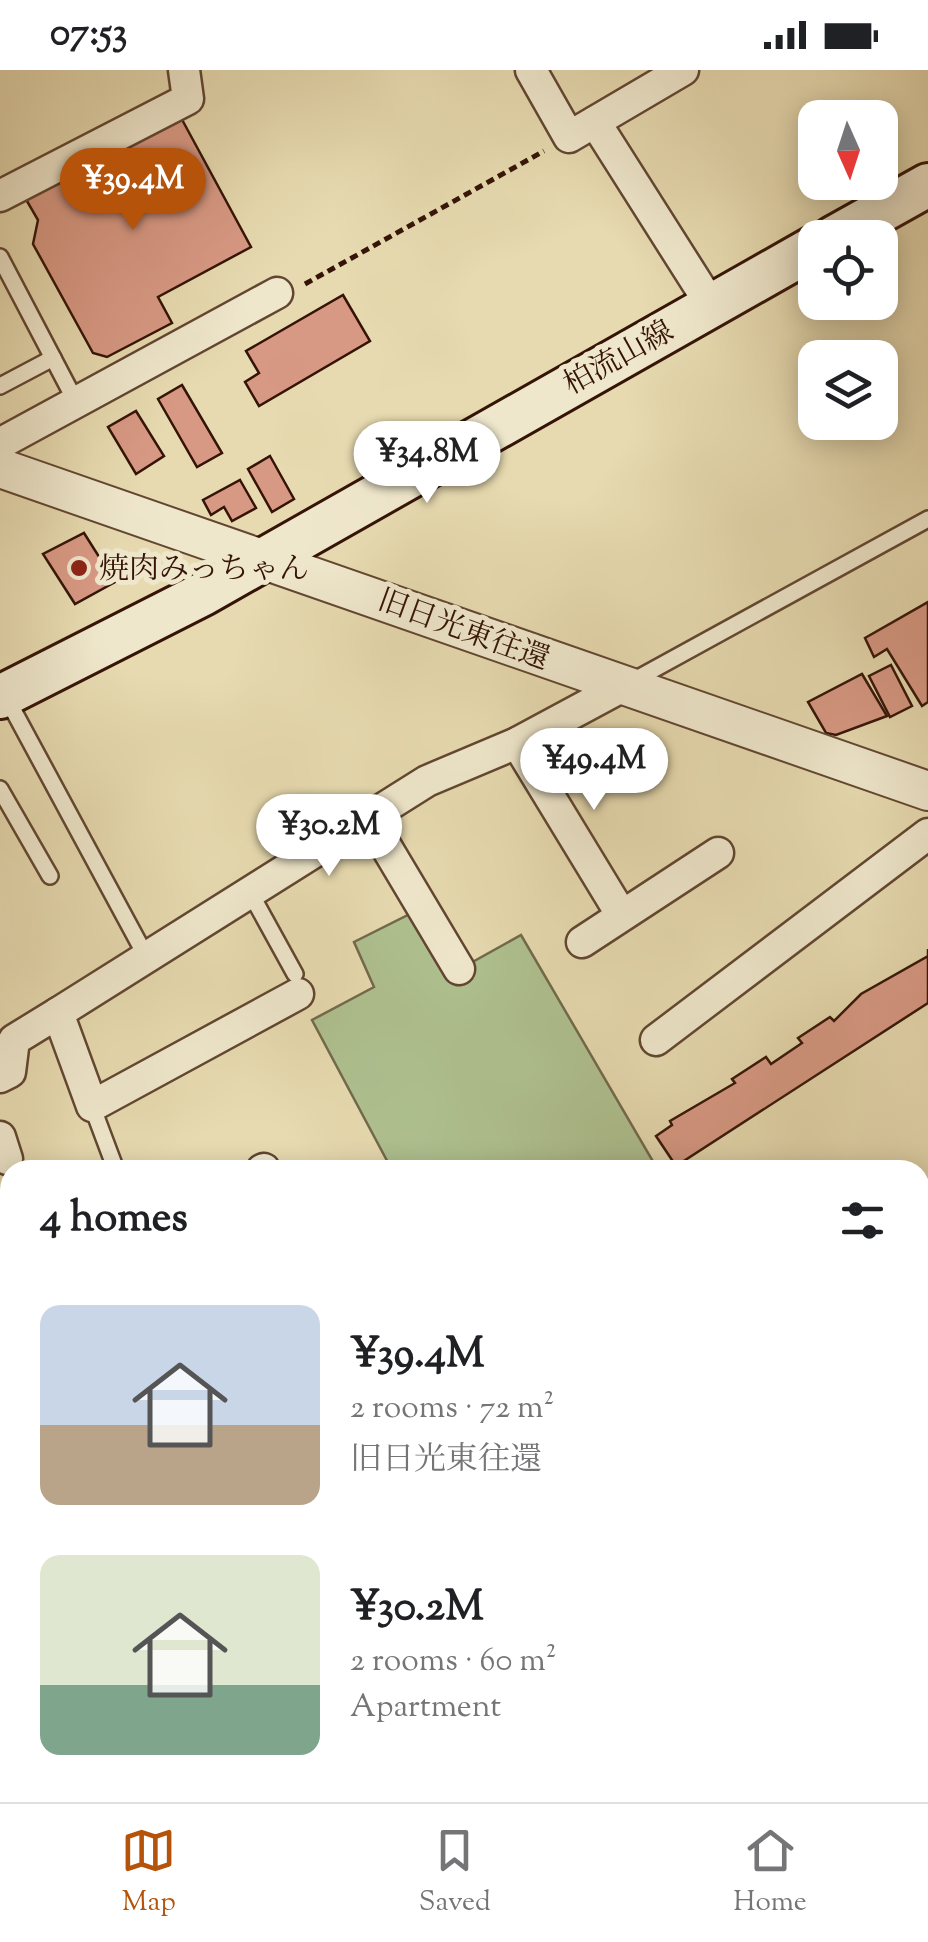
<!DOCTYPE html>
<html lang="en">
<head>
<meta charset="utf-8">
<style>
	:root { --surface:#fff; --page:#f6f6f6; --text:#202124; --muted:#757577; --line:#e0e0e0; --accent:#b45309 }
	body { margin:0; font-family:"Sorts Mill Goudy","Noto Serif JP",serif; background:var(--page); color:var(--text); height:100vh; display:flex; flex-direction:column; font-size:38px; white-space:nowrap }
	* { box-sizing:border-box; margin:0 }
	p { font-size:32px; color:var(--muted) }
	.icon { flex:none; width:55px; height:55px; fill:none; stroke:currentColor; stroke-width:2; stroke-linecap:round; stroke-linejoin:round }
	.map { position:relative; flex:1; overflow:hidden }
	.panel { position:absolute; left:0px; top:1090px; width:930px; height:642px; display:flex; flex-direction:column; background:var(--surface); border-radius:30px 30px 0 0; box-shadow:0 5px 25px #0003 }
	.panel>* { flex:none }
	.needle { width:65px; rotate:177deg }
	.fabs { position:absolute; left:798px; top:30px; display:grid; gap:20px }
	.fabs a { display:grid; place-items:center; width:100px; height:100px; border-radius:20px; background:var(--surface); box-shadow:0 5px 25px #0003; font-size:50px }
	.price { position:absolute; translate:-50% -85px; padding:0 22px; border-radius:35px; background:#fff; color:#222; font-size:32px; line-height:65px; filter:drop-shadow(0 2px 5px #0008) }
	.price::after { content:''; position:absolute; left:50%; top:60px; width:30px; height:22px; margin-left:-15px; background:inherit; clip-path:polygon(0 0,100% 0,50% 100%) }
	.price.selected { background:var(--accent); color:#fff }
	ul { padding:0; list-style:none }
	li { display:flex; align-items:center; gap:30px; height:250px; padding:0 40px }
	li span { display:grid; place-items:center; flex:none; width:280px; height:200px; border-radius:20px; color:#555 }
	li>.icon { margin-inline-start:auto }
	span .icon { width:120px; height:120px; fill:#fffc; stroke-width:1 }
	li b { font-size:42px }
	h2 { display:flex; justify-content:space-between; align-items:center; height:120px; padding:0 40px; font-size:42px }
	.status { display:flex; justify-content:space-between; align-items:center; height:70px; padding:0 50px; background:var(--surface); direction:ltr }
	.status svg { height:28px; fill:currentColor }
	.tabs { display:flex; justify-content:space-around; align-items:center; height:140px; border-top:2px solid var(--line); background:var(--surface); font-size:28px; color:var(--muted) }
	.tabs a { display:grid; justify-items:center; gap:5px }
	.tabs .selected { color:var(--accent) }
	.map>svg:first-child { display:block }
	.green { fill:#afc190; stroke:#726a4c; stroke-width:2.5 }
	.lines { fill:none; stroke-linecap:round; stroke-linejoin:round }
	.stream { stroke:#70786b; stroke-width:9 }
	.building { fill:#d89984; stroke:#351407; stroke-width:2.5 }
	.service-casing { stroke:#624631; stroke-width:20 }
	.minor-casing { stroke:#624631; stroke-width:35 }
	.tertiary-casing { stroke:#624631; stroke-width:42 }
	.secondary-casing { stroke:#351407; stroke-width:48 }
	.path { stroke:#351407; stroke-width:5; stroke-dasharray:8 5; stroke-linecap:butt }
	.service { stroke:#efe7cc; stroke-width:15 }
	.minor { stroke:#efe7cc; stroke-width:30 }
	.tertiary { stroke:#efe7cc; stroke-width:38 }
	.secondary { stroke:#efe7cc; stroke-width:42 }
	.poi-dot { fill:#8f2418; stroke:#efe7cc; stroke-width:4 }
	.labels { text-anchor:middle; stroke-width:10; stroke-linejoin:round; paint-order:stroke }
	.street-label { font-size:30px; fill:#351407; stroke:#efe7cc }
	.poi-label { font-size:30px; fill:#351407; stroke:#efe7cc; text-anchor:start }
</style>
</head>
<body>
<div class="status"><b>07:53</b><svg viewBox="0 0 49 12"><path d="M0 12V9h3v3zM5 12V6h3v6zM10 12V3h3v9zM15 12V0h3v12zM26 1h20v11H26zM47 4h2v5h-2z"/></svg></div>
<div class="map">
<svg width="928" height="1732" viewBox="0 0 928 1732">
	<rect width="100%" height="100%" fill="#e7dab0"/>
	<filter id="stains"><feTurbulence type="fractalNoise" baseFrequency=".002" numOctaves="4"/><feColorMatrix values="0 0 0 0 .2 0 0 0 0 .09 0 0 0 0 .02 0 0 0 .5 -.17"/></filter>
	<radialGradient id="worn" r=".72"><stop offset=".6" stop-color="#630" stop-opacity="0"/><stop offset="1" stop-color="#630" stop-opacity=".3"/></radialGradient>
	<path class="green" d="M412 843 449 905 521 865 658 1100H392L312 950 374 917 354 872Z"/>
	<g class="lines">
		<g class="stream">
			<path d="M920 1477 928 1474"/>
			<path d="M577 1732 582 1722"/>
		</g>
	</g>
	<g class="building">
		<path d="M179 44 251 177 158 227 172 253 107 287 93 283 33 174 38 150 24 126Z"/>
		<path d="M343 225 370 271 259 336 245 312 259 303 246 281Z"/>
		<path d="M182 315 222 383 197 397 158 329Z"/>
		<path d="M136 341 164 386 136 404 108 357Z"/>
		<path d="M270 386 294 429 272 442 248 399Z"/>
		<path d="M240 410 256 438 232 451 224 437 211 445 203 430Z"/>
		<path d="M84 463 115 512 75 534 43 484Z"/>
		<path d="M928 532V632L922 636 887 579 874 587 865 568Z"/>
		<path d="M891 595 912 636 890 647 869 606Z"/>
		<path d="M862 604 887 646 836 665 826 663 808 632Z"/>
		<path d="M928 879V933L676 1096 656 1066 672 1055 670 1051 735 1013 732 1009 766 987 771 994 802 973 798 968 830 947 834 951 861 924 928 886Z"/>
		<path d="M928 1139V1309L920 1299V1145Z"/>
	</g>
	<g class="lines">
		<g class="service-casing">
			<g id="service">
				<path d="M0 187 76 332"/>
				<path d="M0 316 53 288"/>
				<path d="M629 613 928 449"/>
				<path d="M5 625 148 890"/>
				<path d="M0 719 50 806"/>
				<path d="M251 824 295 904"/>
				<path d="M92 1036 116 1100"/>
				<path d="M920 1129 928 1123"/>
				<path d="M920 1333 928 1344"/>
				<path d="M0 1424 10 1456"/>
			</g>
		</g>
		<g class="minor-casing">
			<g id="minor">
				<path d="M531 0 569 67 683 0"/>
				<path d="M595 52 711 235"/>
				<path d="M0 126 188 29 184 0"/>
				<path d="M0 379 3 372 277 223"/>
				<path d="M517 673 621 844"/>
				<path d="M369 748 459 899"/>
				<path d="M582 872 718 783"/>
				<path d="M298 924 92 1036 58 943 427 711 517 673 623 616"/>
				<path d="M656 970 928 764"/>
				<path d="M0 1007 10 1002 14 970 58 943"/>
				<path d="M0 1067 7 1089"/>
				<path d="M262 1100 264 1099"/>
				<path d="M0 1414 10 1411"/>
				<path d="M0 1538 10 1532"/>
				<path d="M920 1554 928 1563"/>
				<path d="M920 1631 928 1625"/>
				<path d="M0 1707 10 1712"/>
				<path d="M90 1722 96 1732"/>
				<path d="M355 1722 359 1732"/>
				<path d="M728 1722 735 1732"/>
				<path d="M281 1732 290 1722"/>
				<path d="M791 1732 803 1722"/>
			</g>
		</g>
		<g class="tertiary-casing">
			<path id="tertiary" d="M0 398 928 721"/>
		</g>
		<g class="secondary-casing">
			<g id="secondary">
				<path d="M833 168 928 115"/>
				<path d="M0 627 203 524 815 177"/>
			</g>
		</g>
		<path class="path" d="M305 214 544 81"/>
		<use href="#service" class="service"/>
		<use href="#minor" class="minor"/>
		<use href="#tertiary" class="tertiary"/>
		<use href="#secondary" class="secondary"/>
	</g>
	<circle class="poi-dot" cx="79" cy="498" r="10"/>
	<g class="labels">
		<g class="street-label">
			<text transform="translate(618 287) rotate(-29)" y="10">柏流山線</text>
			<text transform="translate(464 559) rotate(20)" y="10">旧日光東往還</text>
		</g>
		<g class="poi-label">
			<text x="99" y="508">焼肉みっちゃん</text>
		</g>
	</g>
	<rect width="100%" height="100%" filter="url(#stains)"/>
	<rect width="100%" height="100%" fill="url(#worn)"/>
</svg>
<div class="fabs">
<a><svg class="needle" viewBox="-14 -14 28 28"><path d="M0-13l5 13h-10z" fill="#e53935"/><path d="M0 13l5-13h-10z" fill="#757577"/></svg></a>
<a><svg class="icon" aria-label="locate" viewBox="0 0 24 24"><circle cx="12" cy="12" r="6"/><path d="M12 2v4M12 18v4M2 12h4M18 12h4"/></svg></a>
<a><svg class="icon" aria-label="layers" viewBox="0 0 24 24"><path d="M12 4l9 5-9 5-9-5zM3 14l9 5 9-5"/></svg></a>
</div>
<b class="price selected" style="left:133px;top:163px">¥39.4M</b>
<b class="price" style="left:427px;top:436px">¥34.8M</b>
<b class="price" style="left:594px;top:743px">¥49.4M</b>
<b class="price" style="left:329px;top:809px">¥30.2M</b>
<section class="panel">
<h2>4 homes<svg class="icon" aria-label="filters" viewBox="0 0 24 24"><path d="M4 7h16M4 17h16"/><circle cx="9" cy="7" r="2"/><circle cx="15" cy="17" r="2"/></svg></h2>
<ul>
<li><span style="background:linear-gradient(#c9d6e8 60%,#b9a48a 0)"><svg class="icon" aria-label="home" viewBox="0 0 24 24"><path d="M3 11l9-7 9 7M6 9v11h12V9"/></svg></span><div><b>¥39.4M</b><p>2 rooms · 72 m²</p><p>旧日光東往還</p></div></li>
<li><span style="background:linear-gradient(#dfe7d0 65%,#7fa58c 0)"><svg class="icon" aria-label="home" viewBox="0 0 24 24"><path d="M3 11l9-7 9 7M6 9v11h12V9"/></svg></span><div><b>¥30.2M</b><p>2 rooms · 60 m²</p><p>Apartment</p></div></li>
</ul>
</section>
</div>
<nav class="tabs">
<a class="selected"><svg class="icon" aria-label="map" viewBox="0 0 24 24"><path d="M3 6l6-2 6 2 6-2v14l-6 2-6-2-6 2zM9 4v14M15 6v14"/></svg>Map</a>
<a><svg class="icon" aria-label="saved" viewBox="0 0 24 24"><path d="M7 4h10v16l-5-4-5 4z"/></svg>Saved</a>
<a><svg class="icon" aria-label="home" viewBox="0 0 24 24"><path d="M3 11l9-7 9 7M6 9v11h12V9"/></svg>Home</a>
</nav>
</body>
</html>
